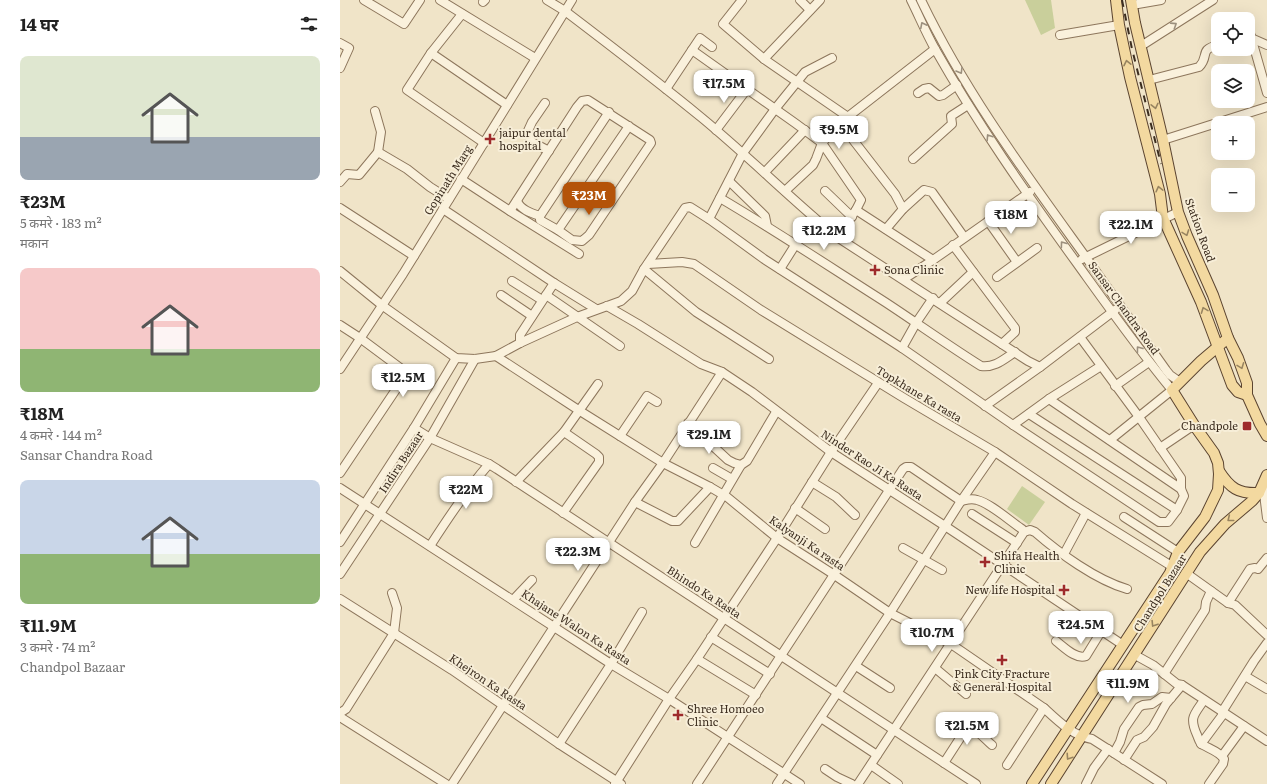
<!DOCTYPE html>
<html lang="hi">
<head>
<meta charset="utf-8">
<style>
	:root { --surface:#fff; --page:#f2f2f2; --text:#222; --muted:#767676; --accent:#b45309 }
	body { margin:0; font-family:Literata,"Noto Sans Devanagari",serif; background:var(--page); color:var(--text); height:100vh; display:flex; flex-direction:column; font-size:15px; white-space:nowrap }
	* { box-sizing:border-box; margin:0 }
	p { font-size:13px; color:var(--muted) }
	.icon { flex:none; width:22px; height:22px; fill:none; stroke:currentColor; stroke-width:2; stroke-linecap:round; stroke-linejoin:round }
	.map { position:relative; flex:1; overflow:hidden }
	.panel { display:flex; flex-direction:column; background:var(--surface); width:340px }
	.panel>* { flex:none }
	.tools { position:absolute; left:871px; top:12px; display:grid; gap:8px }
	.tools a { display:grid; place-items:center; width:44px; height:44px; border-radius:8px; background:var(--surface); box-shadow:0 4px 16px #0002; font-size:20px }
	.price { position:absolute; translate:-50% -34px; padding:0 9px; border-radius:8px; background:#fff; color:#222; font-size:13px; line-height:26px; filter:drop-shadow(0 1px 2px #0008) }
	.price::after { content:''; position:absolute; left:50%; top:24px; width:12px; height:9px; margin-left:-6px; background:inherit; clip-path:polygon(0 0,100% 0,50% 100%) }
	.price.on { background:var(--accent); color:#fff }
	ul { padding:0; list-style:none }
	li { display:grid; align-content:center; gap:8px; height:212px; padding:0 20px }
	li span { display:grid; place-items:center; height:124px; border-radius:8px; color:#555 }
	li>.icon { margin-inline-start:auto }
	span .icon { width:72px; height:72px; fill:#fffc; stroke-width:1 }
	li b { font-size:17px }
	h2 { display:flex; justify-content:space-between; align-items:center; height:48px; padding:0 20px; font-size:17px }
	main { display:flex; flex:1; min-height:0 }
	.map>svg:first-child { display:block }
	.green { fill:#c9cf9b }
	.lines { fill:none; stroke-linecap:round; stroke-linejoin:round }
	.minor-casing { stroke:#8d765c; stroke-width:10 }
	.major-casing { stroke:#5b4430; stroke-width:12 }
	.minor { stroke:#faf1dc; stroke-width:8 }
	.major { stroke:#f3d9a0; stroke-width:10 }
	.rail { stroke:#3d2e20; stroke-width:2; stroke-dasharray:7 7; stroke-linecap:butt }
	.oneway { stroke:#9c907e }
	.oneway2 { stroke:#988460 }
	.poi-dot { fill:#9e2a2b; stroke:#f7eed8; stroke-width:1.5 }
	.labels { text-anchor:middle; stroke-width:4; stroke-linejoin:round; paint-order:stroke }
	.poi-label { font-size:11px; fill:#3d2e20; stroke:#f7eed8; text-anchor:start }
	.street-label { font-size:11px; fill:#3d2e20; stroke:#f7eed8 }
</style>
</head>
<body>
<main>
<section class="panel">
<h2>14 घर<svg class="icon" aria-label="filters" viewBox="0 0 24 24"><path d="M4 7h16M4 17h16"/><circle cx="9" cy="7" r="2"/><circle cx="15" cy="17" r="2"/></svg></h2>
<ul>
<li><span style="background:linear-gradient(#dfe7d0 65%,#9aa5b1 0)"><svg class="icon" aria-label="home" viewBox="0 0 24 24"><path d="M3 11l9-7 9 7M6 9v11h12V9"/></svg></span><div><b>₹23M</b><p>5 कमरे · 183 m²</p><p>मकान</p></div></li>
<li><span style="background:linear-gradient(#f6c9c9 65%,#8fb573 0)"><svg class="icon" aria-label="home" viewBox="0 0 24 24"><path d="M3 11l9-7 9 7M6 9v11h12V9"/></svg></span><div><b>₹18M</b><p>4 कमरे · 144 m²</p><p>Sansar Chandra Road</p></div></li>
<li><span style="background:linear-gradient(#c9d6e8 60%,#8fb573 0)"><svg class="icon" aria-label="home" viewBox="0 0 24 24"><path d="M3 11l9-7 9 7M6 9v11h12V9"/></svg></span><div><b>₹11.9M</b><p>3 कमरे · 74 m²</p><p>Chandpol Bazaar</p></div></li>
</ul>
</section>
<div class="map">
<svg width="927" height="784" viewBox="0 0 927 784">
	<rect width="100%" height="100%" fill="#f0e4c8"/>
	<g class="green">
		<path d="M685 0H711L715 28 701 35Z"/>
		<path d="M682 486 705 502 689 525 667 509Z"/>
	</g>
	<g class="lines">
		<g class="minor-casing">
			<g id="minor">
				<path d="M24 0 64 24 80 0"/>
				<path d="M100 0 195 58"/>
				<path d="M207 0 225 11C271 46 317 81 362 118 408 156 451 199 497 237L688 361 700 367"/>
				<path d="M402 0 383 24 424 59 508 117"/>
				<path d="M460 0 470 10"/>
				<path d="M571 0C579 16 586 33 595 49 637 123 686 193 736 262 767 305 798 349 832 390L770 440"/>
				<path d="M581 0C625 92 686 174 745 256 772 294 799 332 826 370L830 375 840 382"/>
				<path d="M143 2 145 0"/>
				<path d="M792 5 821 0"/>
				<path d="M122 14 91 53 67 90 144 143"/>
				<path d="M906 18V19"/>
				<path d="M908 26 927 93"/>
				<path d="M720 35 779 25"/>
				<path d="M909 39 911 38 927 45"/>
				<path d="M0 43 9 48 0 68"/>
				<path d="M801 46 873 0"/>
				<path d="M352 50 455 123 482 143 521 200 516 210 497 237"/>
				<path d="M91 53 167 105"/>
				<path d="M424 59 480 0"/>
				<path d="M809 80 859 67C870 56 858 50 878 45"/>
				<path d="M326 89 360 38 372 47"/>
				<path d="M578 93 584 89 589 88 599 96 603 95 617 85"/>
				<path d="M205 103 192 122 187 133 192 142 209 151"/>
				<path d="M35 111 41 132 38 152"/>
				<path d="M500 123 555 194 563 209"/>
				<path d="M376 130 407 89"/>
				<path d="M823 140 927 107"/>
				<path d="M573 159 612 124 611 116 628 105"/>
				<path d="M425 172 465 130"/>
				<path d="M121 179 170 211 239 254"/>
				<path d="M389 181 425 216 427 226"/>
				<path d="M0 182 7 174 19 175 38 152 67 169 90 187 109 199"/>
				<path d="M445 191 473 165 476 159 482 143 500 123 595 49"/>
				<path d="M485 191 512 217"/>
				<path d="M380 198C436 231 490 267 545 302 577 323 609 346 641 366 655 368 664 359 675 352"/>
				<path d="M177 201C181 210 191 213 200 216"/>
				<path d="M0 208 74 256"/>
				<path d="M103 209 214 283"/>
				<path d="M516 210 593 260"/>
				<path d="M170 211 237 107 242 101 248 100 310 140 311 143 249 235 242 241 232 240 218 230 289 126"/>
				<path d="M369 219 403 153 435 109 465 72 492 58"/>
				<path d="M648 221 677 262"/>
				<path d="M546 229 563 209 584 190 592 192 624 237"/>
				<path d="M218 230 200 220V216L269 112"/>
				<path d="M613 245 675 328V332L662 344"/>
				<path d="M742 259 838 212"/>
				<path d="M308 264 342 262 354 264 421 310 564 398 655 452 732 504 833 567"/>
				<path d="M304 269 356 312 429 359"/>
				<path d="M440 269 473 217"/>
				<path d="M0 271 43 306 116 358 135 359 156 356 180 343 237 317 281 301 292 291 304 269 345 208 350 207 369 219 424 259 562 348 673 425 819 522H828L837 510 844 496 841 489V478L799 417 740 337"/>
				<path d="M657 277 697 248"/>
				<path d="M564 279 593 260 690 192"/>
				<path d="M172 281 202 300"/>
				<path d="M161 295 192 316"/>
				<path d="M206 295 280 346"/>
				<path d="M600 303 633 272"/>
				<path d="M267 306 298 324 361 364 382 372 412 392 491 452 605 526 783 645"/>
				<path d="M0 325 20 338 67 373 0 473"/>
				<path d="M180 343V335L214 283 256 309"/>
				<path d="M562 348 576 323 593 298"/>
				<path d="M156 356 240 411 323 463 370 487 387 497 437 538 493 574 550 613 611 644 704 708C718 721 733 736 752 739L822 784"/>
				<path d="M0 369 63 274 232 0"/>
				<path d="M775 386 809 362"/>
				<path d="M709 399 841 489"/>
				<path d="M645 406 700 367 775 310"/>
				<path d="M689 414 837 510"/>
				<path d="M348 423 388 460 394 463 401 465"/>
				<path d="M673 425 709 399 761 366"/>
				<path d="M74 428 90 438 149 464 157 469 636 784"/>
				<path d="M280 436 307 396 317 402"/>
				<path d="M820 448 854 425"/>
				<path d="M373 468 392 479"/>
				<path d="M176 482 224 432 258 384"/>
				<path d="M472 482 496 497 515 515"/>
				<path d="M923 486 927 518"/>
				<path d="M0 488 271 664 329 699 460 784"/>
				<path d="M295 502 332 521H338L370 487"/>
				<path d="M455 508 485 529"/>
				<path d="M223 513 259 462V457L256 454 224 432"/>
				<path d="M632 514 677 543"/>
				<path d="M784 517 838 552"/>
				<path d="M0 542 74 428 116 358"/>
				<path d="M355 543 401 465 407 461 436 412"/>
				<path d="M90 546C108 518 127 489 149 464"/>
				<path d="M563 548 602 570"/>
				<path d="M724 554 746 513"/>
				<path d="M846 573 888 603 895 605 927 635"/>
				<path d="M0 574 90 438 135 359"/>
				<path d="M0 599 112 670 219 744 281 784"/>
				<path d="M173 600 192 580"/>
				<path d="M888 603 910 569 915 568 918 569 927 558"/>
				<path d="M371 637 430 674"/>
				<path d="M716 641C724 647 736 660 746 656L762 630"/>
				<path d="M795 655 813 665 837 684 842 685 927 741"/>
				<path d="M357 659 416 695"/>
				<path d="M516 666 550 688"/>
				<path d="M595 668 626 694"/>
				<path d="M824 674 865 610 866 602 871 591"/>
				<path d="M905 676 927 689"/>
				<path d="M864 700C854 715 849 717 857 735 859 739 859 743 863 745 870 749 880 752 884 759L883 764 869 784"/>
				<path d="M882 712 914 661 927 643"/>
				<path d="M0 713 6 709 54 633 57 608 52 593"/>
				<path d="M0 717 106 784"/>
				<path d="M481 718 537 755"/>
				<path d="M219 744 271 664 302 612"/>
				<path d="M861 744 884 713"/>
				<path d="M774 753 780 742 784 729 799 707 803 705 812 704 822 697 831 698"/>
				<path d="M882 756 904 726"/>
				<path d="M784 760 797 740 804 737 813 727 826 704 842 685"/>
				<path d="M604 763 624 732C635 724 644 739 652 745"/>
				<path d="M531 765 558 784"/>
				<path d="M667 765 704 708"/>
				<path d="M485 769 497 777 512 784"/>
				<path d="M112 784 295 502 323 463 382 372"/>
				<path d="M275 784 329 699 357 659 437 538 491 452 538 383"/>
				<path d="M357 784 563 469 566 467H571L621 501C626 500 631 498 637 500 650 503 670 521 682 529L684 532"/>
				<path d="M437 784 550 613 621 501 655 452"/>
				<path d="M518 784 684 532 690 530 695 532C719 553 756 580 787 589"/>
				<path d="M746 784 754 768 768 749"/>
			</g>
		</g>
		<g class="major-casing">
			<g id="major">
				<path d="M776 0 779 25 790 77 820 194 823 218 861 302 892 385 898 392 907 395"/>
				<path d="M791 0 795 23 823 140 838 212 847 236 873 295 888 338 898 358 907 383V395L920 424 927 436"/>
				<path d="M879 471C890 488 898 494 919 493"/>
				<path d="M692 784 830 573 838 552 865 517 878 490 879 474 878 463 874 453 854 425 832 390 861 361 888 338"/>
				<path d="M711 784 860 552 885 524 912 501 919 493 927 475"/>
			</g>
		</g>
		<use href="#minor" class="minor"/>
		<use href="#major" class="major"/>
		<path class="rail" d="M782 0 792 49 821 164"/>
	</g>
	<defs><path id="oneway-chevron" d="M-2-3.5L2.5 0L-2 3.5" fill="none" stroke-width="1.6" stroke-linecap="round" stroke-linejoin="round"/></defs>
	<g class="oneway">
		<use href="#oneway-chevron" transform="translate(583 25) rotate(-117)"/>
		<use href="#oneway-chevron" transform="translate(834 25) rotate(-33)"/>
		<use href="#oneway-chevron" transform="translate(620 71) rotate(59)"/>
		<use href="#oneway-chevron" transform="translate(649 137) rotate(-123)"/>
		<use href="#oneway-chevron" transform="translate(723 244) rotate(-126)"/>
		<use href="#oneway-chevron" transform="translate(799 349) rotate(-127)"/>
	</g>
	<g class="oneway2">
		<use href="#oneway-chevron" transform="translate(787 63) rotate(-102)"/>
		<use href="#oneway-chevron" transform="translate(815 106) rotate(77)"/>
		<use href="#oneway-chevron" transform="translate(819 189) rotate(-104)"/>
		<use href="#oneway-chevron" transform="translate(846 233) rotate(70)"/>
		<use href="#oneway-chevron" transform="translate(864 310) rotate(-111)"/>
		<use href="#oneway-chevron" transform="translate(901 366) rotate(69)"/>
		<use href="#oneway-chevron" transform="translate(890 519) rotate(141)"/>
		<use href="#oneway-chevron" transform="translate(814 624) rotate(122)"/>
		<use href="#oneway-chevron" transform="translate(729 757) rotate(124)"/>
	</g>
	<g class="poi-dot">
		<path d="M148 133h4v4h4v4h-4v4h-4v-4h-4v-4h4z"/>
		<path d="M533 264h4v4h4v4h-4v4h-4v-4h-4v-4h4z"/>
		<rect x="902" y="421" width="10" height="10" rx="2"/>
		<path d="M643 556h4v4h4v4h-4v4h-4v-4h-4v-4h4z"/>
		<path d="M722 584h4v4h4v4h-4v4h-4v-4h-4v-4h4z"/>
		<path d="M660 654h4v4h4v4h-4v4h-4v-4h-4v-4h4z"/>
		<path d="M336 709h4v4h4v4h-4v4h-4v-4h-4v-4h4z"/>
	</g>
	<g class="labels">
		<g class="poi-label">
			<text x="159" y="137">jaipur dental<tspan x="159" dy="13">hospital</tspan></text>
			<text x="544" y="274">Sona Clinic</text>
			<text x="898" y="430" text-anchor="end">Chandpole</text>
			<text x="654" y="560">Shifa Health<tspan x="654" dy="13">Clinic</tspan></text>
			<text x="715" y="594" text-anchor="end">New life Hospital</text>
			<text x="662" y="678" text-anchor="middle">Pink City Fracture<tspan x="662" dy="13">&amp; General Hospital</tspan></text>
			<text x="347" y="713">Shree Homoeo<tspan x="347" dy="13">Clinic</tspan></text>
		</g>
		<g class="street-label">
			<text transform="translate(108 180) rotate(-58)" y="4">Gopinath Marg</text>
			<text transform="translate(860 230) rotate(70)" y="4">Station Road</text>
			<text transform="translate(784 308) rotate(54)" y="4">Sansar Chandra Road</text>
			<text transform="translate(579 394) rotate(31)" y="4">Topkhane Ka rasta</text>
			<text transform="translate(61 462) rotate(-57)" y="4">Indira Bazaar</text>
			<text transform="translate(532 465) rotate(33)" y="4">Ninder Rao Ji Ka Rasta</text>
			<text transform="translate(467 543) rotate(34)" y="4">Kalyanji Ka rasta</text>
			<text transform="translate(364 592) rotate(33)" y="4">Bhindo Ka Rasta</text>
			<text transform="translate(820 593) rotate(-58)" y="4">Chandpol Bazaar</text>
			<text transform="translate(236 627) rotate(33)" y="4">Khajane Walon Ka Rasta</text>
			<text transform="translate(148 682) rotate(34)" y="4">Khejron Ka Rasta</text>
		</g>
	</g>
</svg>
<div class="tools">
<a><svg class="icon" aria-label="locate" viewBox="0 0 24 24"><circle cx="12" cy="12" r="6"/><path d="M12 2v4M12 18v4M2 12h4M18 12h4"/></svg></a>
<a><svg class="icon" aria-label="layers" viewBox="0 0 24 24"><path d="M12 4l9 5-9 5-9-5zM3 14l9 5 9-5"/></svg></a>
<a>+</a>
<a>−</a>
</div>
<b class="price" style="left:384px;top:104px">₹17.5M</b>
<b class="price" style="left:499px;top:150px">₹9.5M</b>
<b class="price on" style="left:249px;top:216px">₹23M</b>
<b class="price" style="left:671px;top:235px">₹18M</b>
<b class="price" style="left:791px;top:245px">₹22.1M</b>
<b class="price" style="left:484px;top:251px">₹12.2M</b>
<b class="price" style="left:63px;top:398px">₹12.5M</b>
<b class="price" style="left:369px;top:455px">₹29.1M</b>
<b class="price" style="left:126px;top:510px">₹22M</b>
<b class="price" style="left:238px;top:572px">₹22.3M</b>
<b class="price" style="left:741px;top:645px">₹24.5M</b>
<b class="price" style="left:592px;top:653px">₹10.7M</b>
<b class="price" style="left:788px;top:704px">₹11.9M</b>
<b class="price" style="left:627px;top:746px">₹21.5M</b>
</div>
</main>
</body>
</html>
